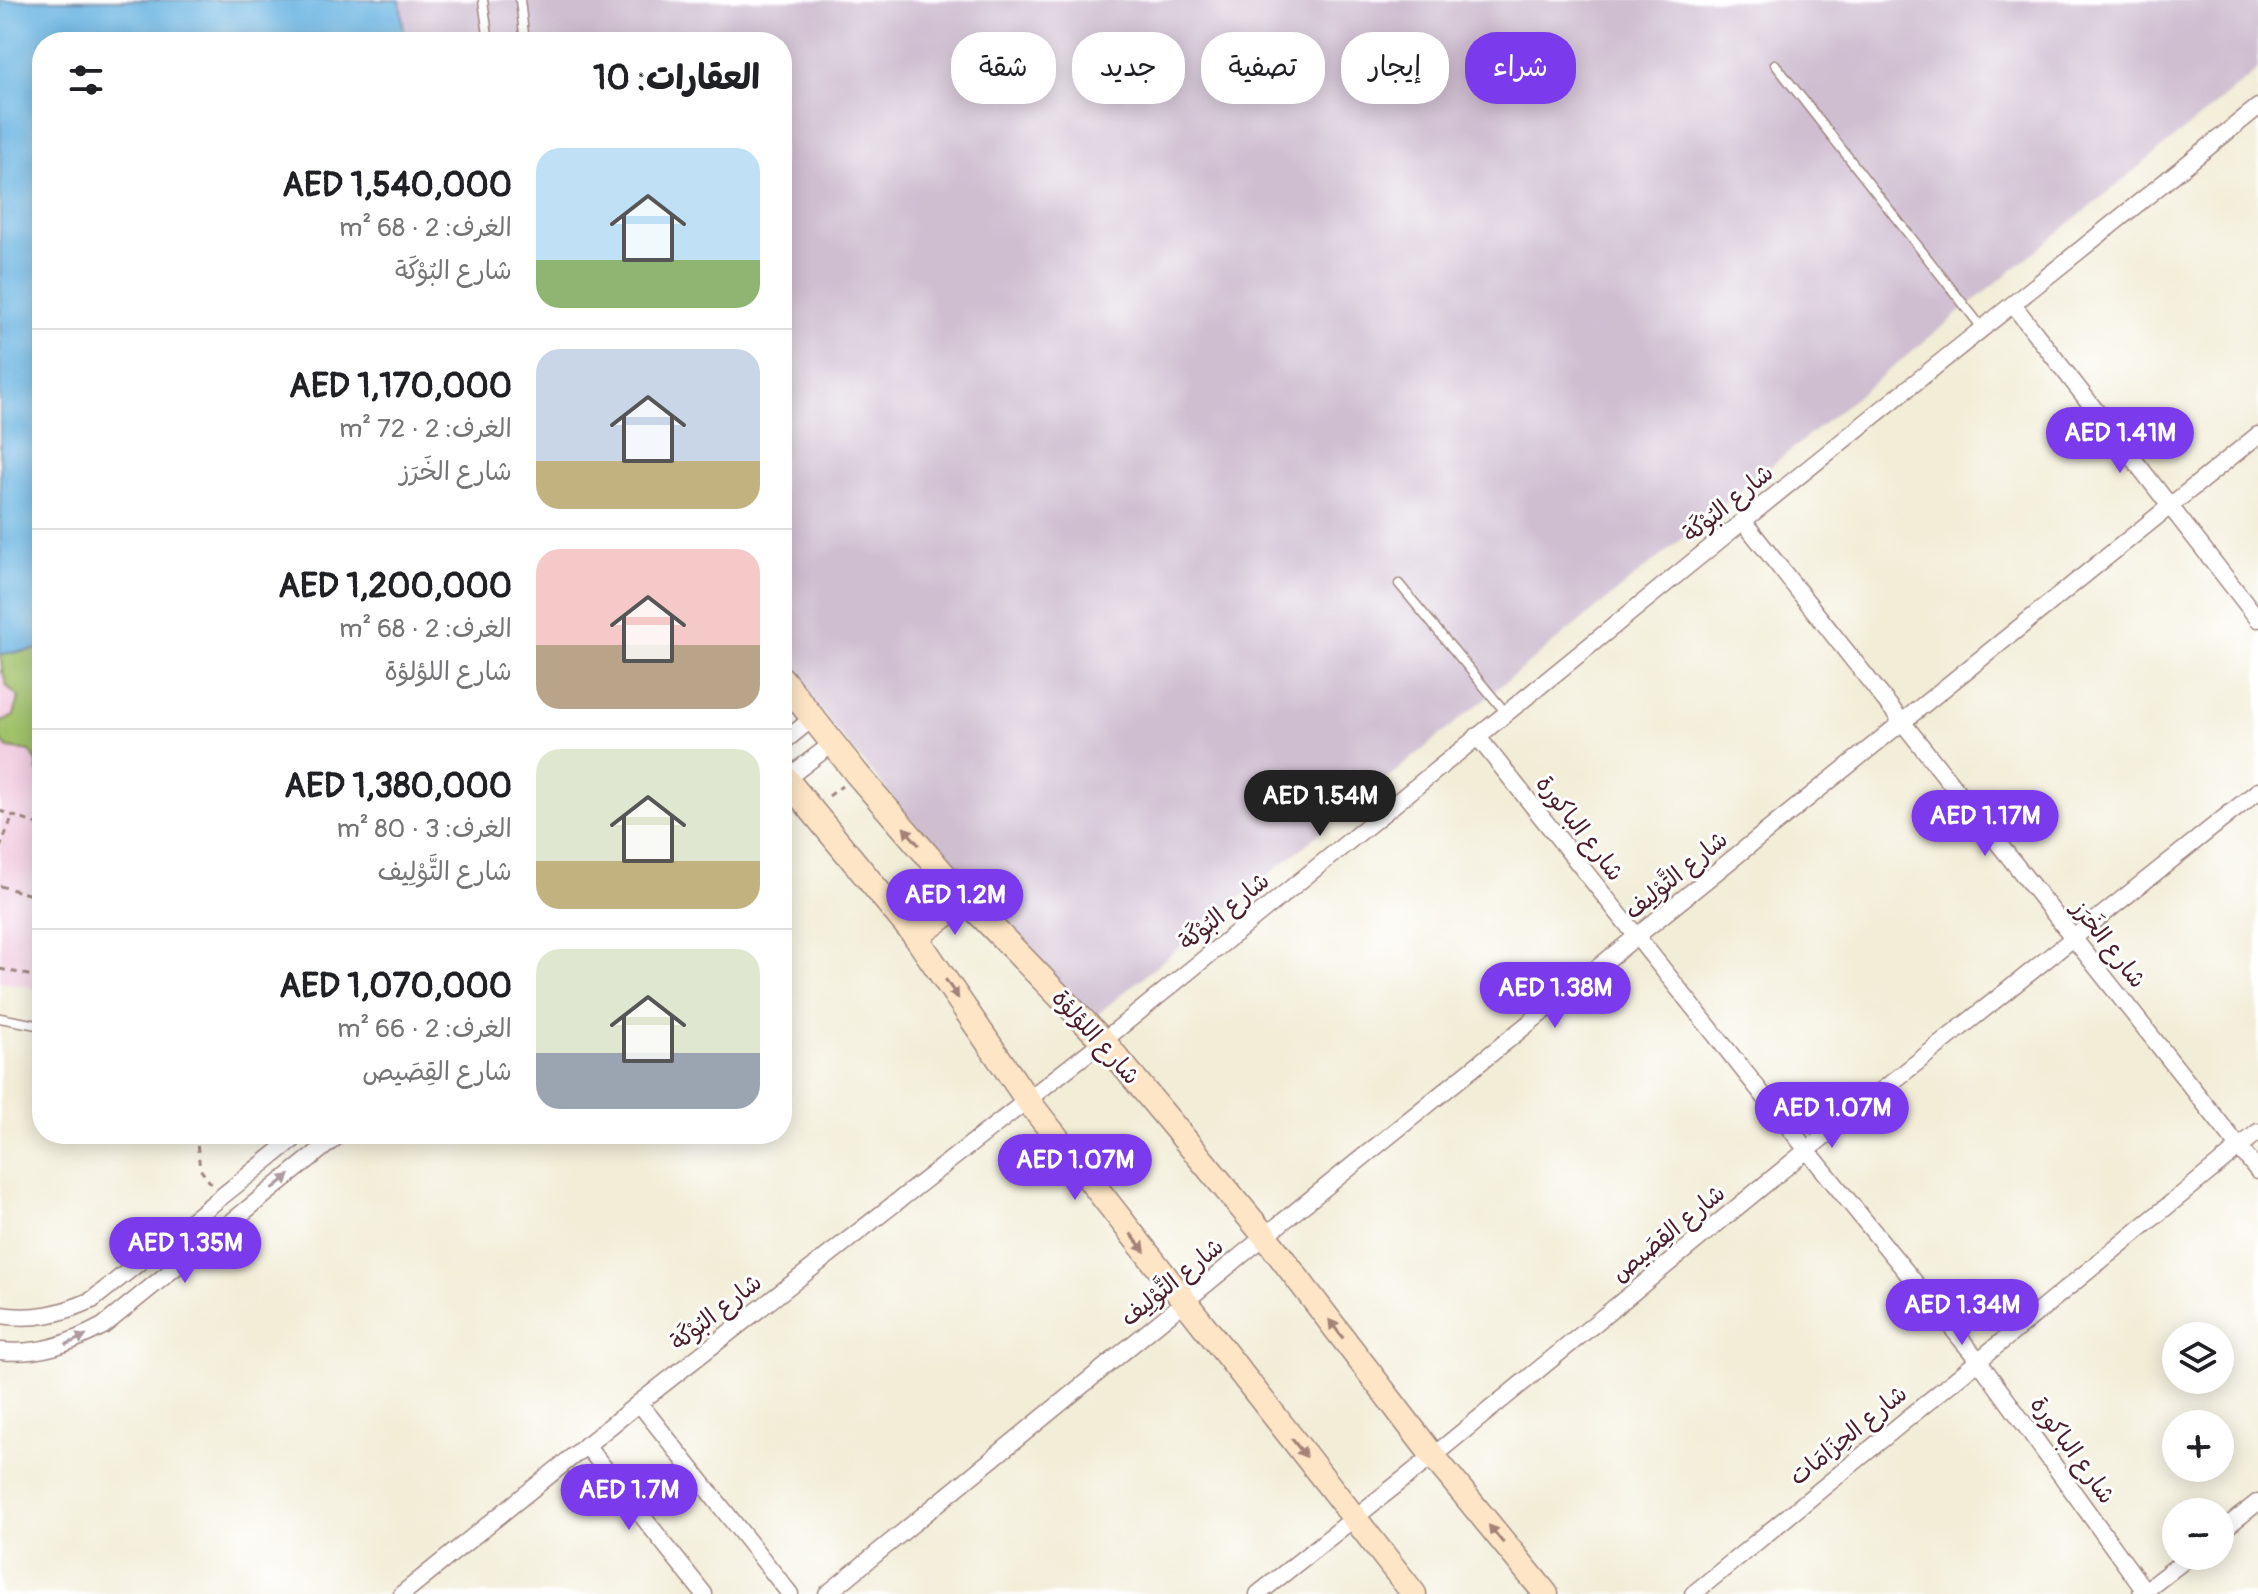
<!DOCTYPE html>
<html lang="ar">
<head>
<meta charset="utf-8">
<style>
	:root { --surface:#fff; --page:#f2f2f2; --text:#202124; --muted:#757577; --line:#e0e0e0; --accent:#7c3aed }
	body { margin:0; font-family:Pangolin,"Playpen Sans Arabic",sans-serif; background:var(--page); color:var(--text); direction:rtl; height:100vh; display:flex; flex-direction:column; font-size:30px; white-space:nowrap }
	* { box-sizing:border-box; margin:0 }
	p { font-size:26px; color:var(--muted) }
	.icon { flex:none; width:44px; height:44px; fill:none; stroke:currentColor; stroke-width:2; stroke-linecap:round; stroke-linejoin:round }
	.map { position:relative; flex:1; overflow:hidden; direction:ltr }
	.drawer { position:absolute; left:32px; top:32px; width:760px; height:1112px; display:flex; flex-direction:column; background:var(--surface); border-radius:32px; box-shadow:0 4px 20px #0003; direction:rtl }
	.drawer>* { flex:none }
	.top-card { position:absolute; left:816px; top:32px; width:760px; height:72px; direction:rtl; display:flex; gap:16px }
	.tools { position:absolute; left:2162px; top:1322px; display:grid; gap:16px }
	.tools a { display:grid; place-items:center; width:72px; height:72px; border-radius:50%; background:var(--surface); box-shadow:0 4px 20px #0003; font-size:40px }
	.price { position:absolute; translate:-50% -68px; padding:0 18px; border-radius:28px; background:var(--accent); color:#fff; font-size:26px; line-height:52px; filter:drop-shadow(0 2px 4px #0008) }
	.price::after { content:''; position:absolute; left:50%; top:48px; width:24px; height:18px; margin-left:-12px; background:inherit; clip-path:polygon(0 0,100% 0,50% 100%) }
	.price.active { background:#222; color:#fff }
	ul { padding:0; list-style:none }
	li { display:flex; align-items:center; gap:24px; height:200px; padding:0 32px }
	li+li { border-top:2px solid var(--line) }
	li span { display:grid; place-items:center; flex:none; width:224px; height:160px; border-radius:24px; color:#555 }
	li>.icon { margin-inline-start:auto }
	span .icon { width:96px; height:96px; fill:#fffc; stroke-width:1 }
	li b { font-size:34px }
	h2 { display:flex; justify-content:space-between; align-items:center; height:96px; padding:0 32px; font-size:34px }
	.pill { padding:0 28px; border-radius:32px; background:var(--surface); box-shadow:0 4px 20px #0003; font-size:28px; line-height:72px }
	.pill.active { background:var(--accent); color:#fff }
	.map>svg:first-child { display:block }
	.built { fill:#f2cfe2 }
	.industrial { fill:#cfbdd0 }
	.green { fill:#a0c26b; stroke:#75704b; stroke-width:2 }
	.water { fill:#68b3e1; stroke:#596986; stroke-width:2 }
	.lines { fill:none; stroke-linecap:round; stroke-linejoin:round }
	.lane-casing { stroke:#9e8681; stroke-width:11 }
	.street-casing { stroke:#9e8681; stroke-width:19 }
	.secondary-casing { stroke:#9e8681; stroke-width:27 }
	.path { stroke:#9e8681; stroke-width:3; stroke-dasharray:6 6; stroke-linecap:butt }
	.lane { stroke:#fff; stroke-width:8 }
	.street { stroke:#fff; stroke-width:16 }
	.secondary { stroke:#fde5c5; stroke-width:24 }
	.oneway { fill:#a48278 }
	.oneway2 { fill:#ae9aa0 }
	.labels { text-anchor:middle; stroke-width:6; stroke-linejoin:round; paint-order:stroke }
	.street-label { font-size:24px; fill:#4a1f2b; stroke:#fff }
</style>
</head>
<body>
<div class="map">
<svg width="2258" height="1594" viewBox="0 0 2258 1594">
	<rect width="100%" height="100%" fill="#fff"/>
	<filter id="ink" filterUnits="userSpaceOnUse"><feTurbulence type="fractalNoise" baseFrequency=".0125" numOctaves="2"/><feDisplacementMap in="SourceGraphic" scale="16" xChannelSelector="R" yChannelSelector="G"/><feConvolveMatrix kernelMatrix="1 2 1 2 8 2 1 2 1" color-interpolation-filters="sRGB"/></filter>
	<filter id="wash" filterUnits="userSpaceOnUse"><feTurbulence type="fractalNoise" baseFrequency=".006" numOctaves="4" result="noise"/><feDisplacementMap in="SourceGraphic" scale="32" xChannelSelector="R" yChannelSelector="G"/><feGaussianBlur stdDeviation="1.8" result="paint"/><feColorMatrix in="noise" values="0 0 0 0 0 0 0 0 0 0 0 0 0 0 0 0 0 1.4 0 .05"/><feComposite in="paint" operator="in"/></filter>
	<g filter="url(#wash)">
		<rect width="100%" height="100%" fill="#f2edd7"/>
		<path class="built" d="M42 649V990L0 981V654Z"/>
		<path class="industrial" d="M400 0H2258V70L1084 1025 782 666V42H405Z"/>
		<path class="green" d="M42 649V773L37 771 38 763 30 751 8 748 0 739V723L14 716 19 698 7 686 2 669 0 674 2 668 0 654Z"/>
		<path class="water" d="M0 0H400L405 42H42V649L0 654Z"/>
	</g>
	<g filter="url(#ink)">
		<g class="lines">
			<g class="lane-casing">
				<g id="lane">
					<path d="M483 0 489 42"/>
					<path d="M520 0 525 42"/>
					<path d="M1775 64 1983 329"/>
					<path d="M1399 584 1506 713"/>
					<path d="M0 1018 42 1026"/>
				</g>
			</g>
			<g class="street-casing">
				<g id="street">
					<path d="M2014 306 2258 619"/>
					<path d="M1743 521 2258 1171"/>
					<path d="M1477 736 1807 1150 1978 1360 2147 1594"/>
					<path d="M782 743 813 718"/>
					<path d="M782 782 833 743"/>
					<path d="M0 1315C34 1320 61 1314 92 1300L300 1134"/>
					<path d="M0 1351C39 1355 69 1344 103 1326L340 1134"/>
					<path d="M639 1403 790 1594"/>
					<path d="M586 1445 704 1594"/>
					<path d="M2220 1532 2258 1502"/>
					<path d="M402 1594 639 1403 1103 1041 1743 521 2258 107"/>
					<path d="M827 1594 1265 1236 2258 435"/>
					<path d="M1258 1594 1433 1456 1807 1150 2258 791"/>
					<path d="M1693 1594 2258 1132"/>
					<path d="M2141 1594 2190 1556"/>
				</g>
			</g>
			<g class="secondary-casing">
				<g id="secondary">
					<path d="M782 679 857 774 966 900 1103 1041 1265 1236 1433 1456 1546 1594"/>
					<path d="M782 774 916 937 1028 1101 1414 1594"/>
					<path d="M916 937 966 900"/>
				</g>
			</g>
			<g class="path">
				<path d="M829 796 842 786"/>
				<path d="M0 811 42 826"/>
				<path d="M0 848 13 815"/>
				<path d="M0 886 42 898"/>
				<path d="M0 969 42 978"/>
				<path d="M196 1134 200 1169 212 1185"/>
			</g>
			<use href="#lane" class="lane"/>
			<use href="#street" class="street"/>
			<use href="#secondary" class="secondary"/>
		</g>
		<defs><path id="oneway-solid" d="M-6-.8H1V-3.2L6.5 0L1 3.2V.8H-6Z" transform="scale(2)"/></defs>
		<g class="oneway">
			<use href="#oneway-solid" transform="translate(911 836) rotate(-131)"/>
			<use href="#oneway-solid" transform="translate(952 989) rotate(56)"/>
			<use href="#oneway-solid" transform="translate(1138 1243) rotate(52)"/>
			<use href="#oneway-solid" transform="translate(1336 1329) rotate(-127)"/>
			<use href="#oneway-solid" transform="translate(1299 1448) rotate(52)"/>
			<use href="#oneway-solid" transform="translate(1496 1534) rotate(-129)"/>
		</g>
		<g class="oneway2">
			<use href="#oneway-solid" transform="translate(281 1182) rotate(-39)"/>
			<use href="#oneway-solid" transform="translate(76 1340) rotate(-24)"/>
		</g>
	</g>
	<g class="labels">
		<g class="street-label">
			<text transform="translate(1728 503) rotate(-39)" y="8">شارع البُوْكَة</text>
			<text transform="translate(1580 828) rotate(52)" y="8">شارع الباكورة</text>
			<text transform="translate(1676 875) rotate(-39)" y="8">شارع التَّوْلِيف</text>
			<text transform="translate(1224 911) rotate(-39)" y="8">شارع البُوْكَة</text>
			<text transform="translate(2109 944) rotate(52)" y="8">شارع الخَرَز</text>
			<text transform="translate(1096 1037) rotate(48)" y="8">شارع اللؤلؤة</text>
			<text transform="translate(1668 1233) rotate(-39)" y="8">شارع القِصَيص</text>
			<text transform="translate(1172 1282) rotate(-39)" y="8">شارع التَّوْلِيف</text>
			<text transform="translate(716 1312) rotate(-38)" y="8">شارع البُوْكَة</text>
			<text transform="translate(1848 1435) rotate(-39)" y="8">شارع الحِزَامَات</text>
			<text transform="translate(2073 1450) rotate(54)" y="8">شارع الباكورة</text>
		</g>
	</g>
</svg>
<div class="tools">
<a><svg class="icon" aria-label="layers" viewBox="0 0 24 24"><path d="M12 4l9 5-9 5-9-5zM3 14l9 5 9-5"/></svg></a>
<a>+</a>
<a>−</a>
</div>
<b class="price" style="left:2120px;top:475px">AED 1.41M</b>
<b class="price active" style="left:1320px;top:838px">AED 1.54M</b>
<b class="price" style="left:1985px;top:858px">AED 1.17M</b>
<b class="price" style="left:955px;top:937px">AED 1.2M</b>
<b class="price" style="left:1555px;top:1030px">AED 1.38M</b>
<b class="price" style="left:1832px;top:1150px">AED 1.07M</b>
<b class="price" style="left:1075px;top:1202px">AED 1.07M</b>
<b class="price" style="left:185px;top:1285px">AED 1.35M</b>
<b class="price" style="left:1962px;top:1347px">AED 1.34M</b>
<b class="price" style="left:629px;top:1532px">AED 1.7M</b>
<div class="top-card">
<a class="pill active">شراء</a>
<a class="pill">إيجار</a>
<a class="pill">تصفية</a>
<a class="pill">جديد</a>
<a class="pill">شقة</a>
</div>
<section class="drawer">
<h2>العقارات: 10<svg class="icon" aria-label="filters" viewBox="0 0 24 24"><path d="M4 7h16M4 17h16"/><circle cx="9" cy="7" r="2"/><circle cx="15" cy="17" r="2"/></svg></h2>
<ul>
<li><span style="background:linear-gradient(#bfe0f5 70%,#8fb573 0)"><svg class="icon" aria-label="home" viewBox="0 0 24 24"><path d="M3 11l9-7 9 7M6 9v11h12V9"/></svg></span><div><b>AED 1,540,000</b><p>الغرف: 2 · 68 m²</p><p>شارع البُوْكَة</p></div></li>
<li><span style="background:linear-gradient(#c9d6e8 70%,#c2b280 0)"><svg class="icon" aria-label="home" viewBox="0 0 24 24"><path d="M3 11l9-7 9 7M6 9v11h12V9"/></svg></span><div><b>AED 1,170,000</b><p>الغرف: 2 · 72 m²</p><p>شارع الخَرَز</p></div></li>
<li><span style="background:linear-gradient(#f6c9c9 60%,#b9a48a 0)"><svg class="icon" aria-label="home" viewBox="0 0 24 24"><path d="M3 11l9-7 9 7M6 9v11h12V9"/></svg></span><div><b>AED 1,200,000</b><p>الغرف: 2 · 68 m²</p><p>شارع اللؤلؤة</p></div></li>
<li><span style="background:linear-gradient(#dfe7d0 70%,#c2b280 0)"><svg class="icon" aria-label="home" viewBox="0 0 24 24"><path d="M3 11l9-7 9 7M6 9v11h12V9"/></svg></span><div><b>AED 1,380,000</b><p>الغرف: 3 · 80 m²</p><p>شارع التَّوْلِيف</p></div></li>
<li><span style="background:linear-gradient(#dfe7d0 65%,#9aa5b1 0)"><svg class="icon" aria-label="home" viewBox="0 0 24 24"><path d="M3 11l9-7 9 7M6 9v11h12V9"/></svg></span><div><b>AED 1,070,000</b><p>الغرف: 2 · 66 m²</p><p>شارع القِصَيص</p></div></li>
</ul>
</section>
</div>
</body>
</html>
